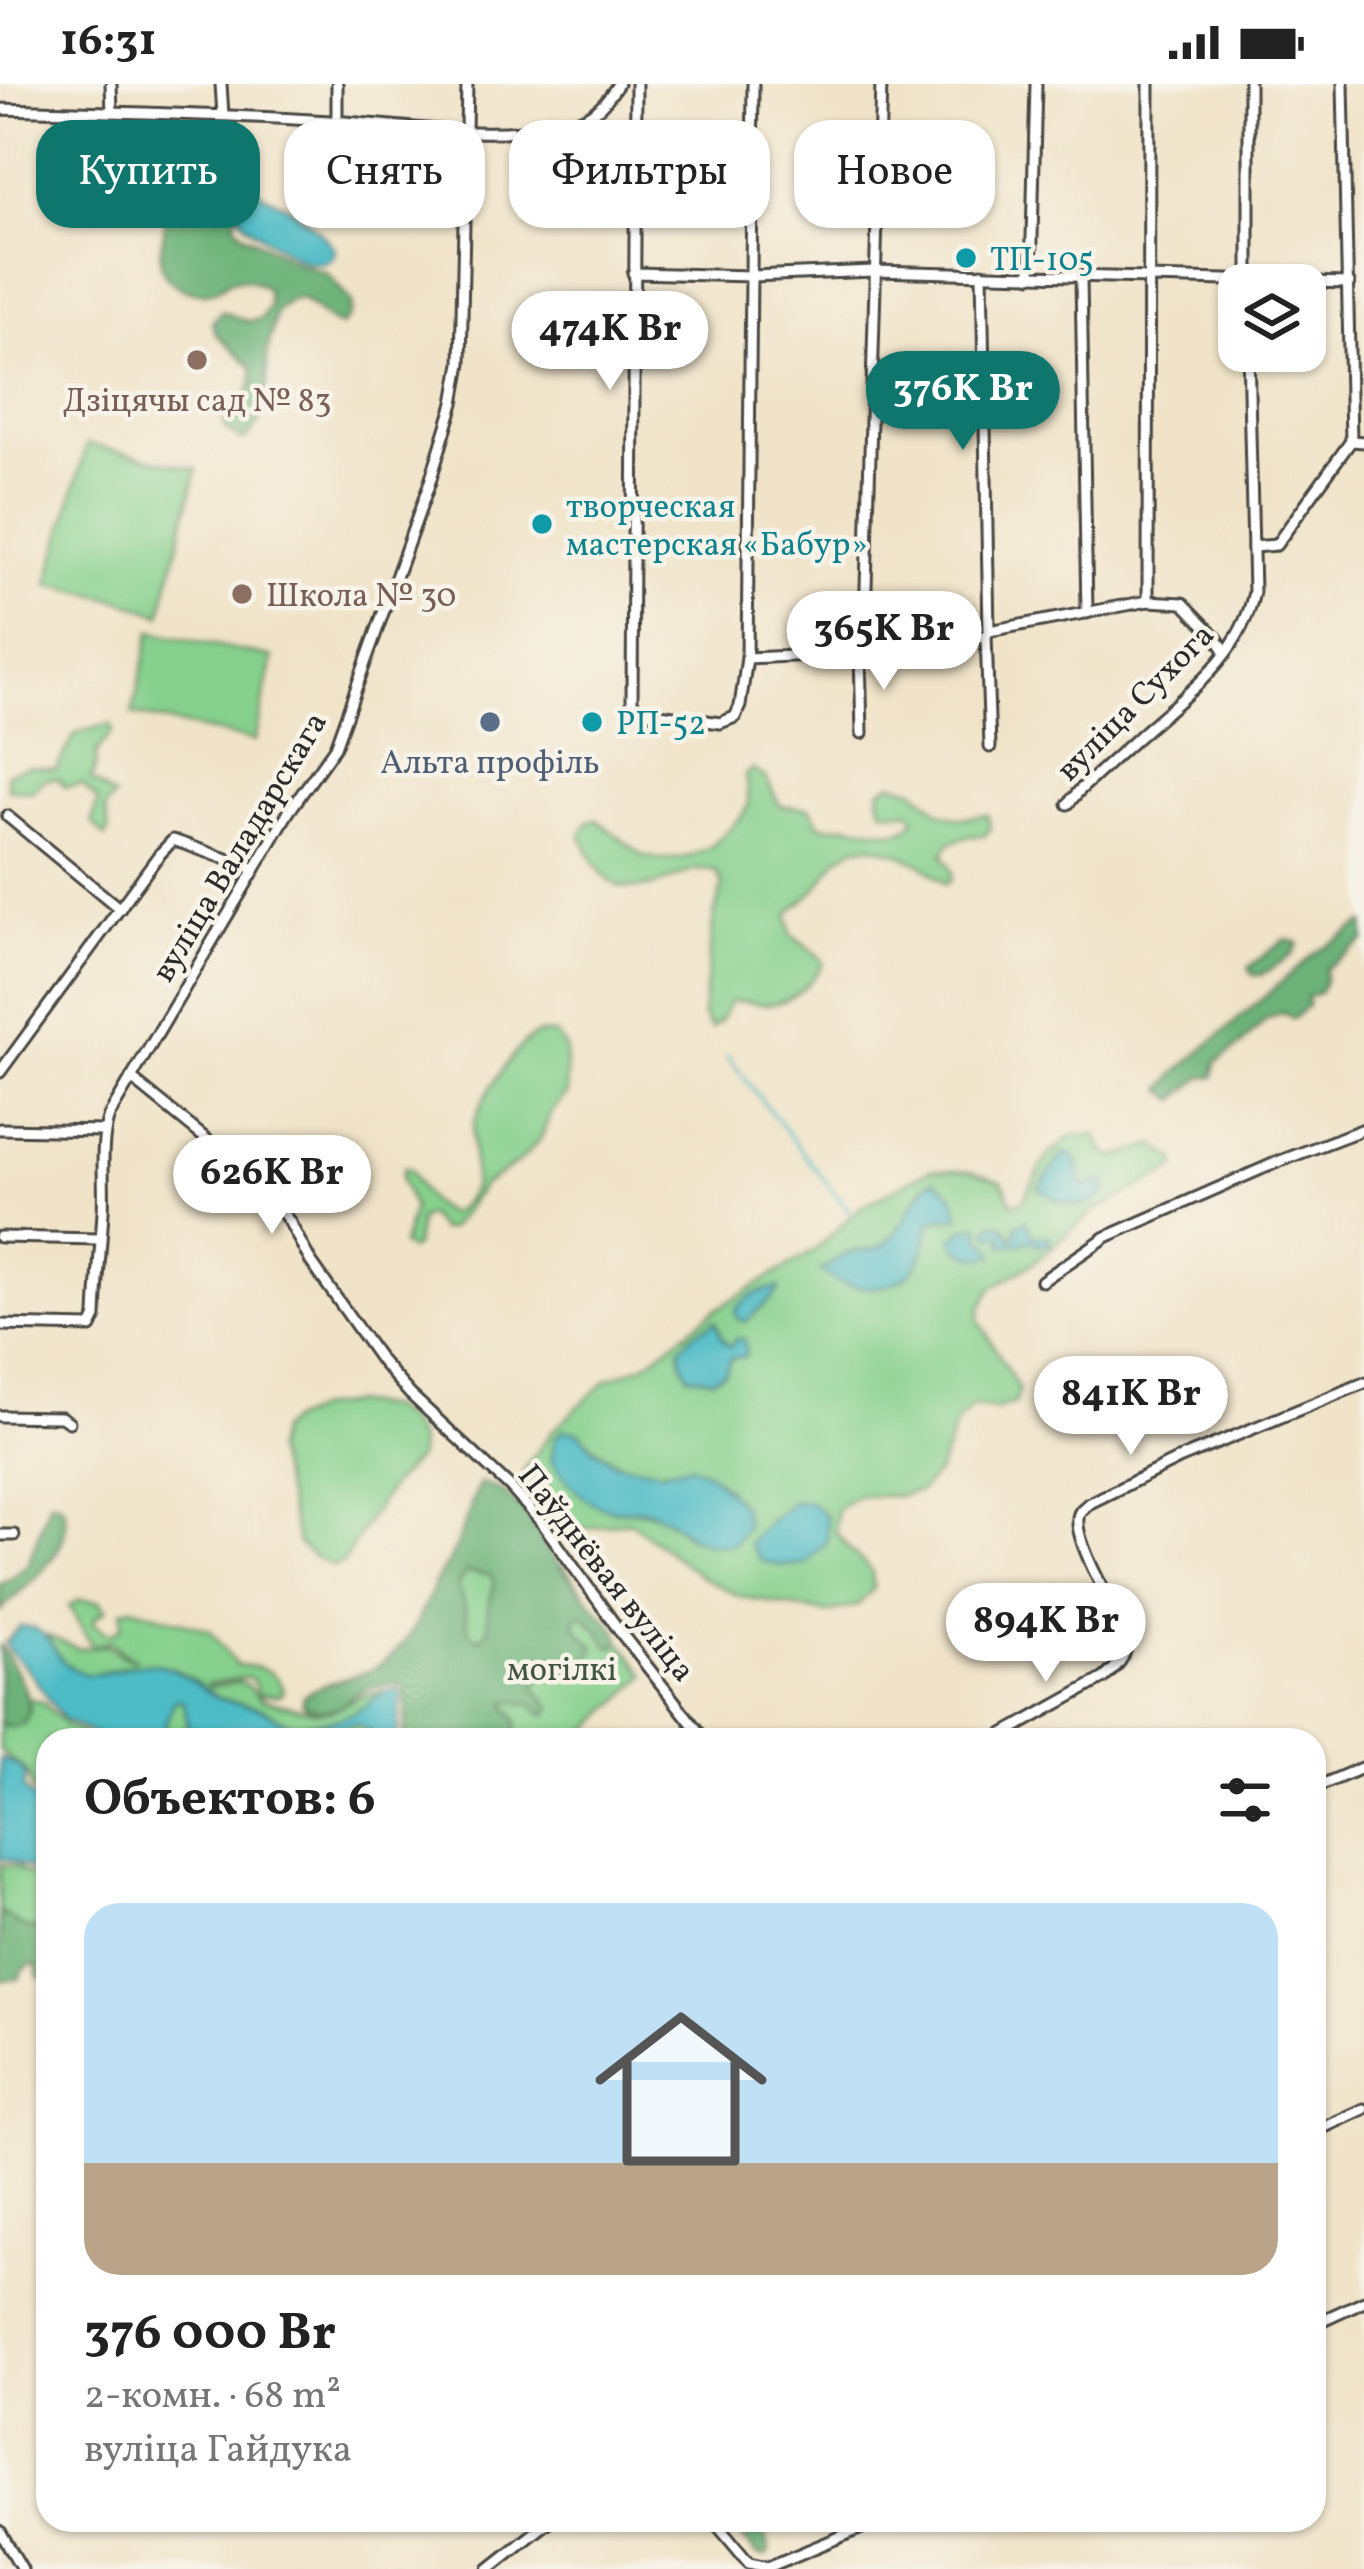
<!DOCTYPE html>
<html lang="ru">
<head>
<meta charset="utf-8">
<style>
	:root { --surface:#fff; --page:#f2f2f2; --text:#222; --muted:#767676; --accent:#0f766e }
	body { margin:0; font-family:Vollkorn,serif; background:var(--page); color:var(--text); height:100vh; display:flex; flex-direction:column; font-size:45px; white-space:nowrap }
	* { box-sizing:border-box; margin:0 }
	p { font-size:39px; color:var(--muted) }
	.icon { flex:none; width:66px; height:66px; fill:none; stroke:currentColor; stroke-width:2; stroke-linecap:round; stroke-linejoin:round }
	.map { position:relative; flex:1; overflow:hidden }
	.details { position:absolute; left:36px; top:1644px; width:1290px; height:804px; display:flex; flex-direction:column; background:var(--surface); border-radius:36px; box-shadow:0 3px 9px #0004 }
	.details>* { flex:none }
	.top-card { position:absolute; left:36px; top:36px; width:1293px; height:108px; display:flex; gap:24px }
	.buttons { position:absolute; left:1218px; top:180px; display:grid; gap:24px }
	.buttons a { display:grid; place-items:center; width:108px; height:108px; border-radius:24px; background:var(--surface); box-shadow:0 3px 9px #0004; font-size:60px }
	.price { position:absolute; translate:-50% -102px; padding:0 27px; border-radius:42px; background:#fff; color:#222; font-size:39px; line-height:78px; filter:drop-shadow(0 3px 6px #0008) }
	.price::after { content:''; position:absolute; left:50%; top:72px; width:36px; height:27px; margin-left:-18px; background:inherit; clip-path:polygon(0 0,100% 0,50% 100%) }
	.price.on { background:var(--accent); color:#fff }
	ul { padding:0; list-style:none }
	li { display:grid; align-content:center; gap:24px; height:636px; padding:0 48px }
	li span { display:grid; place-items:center; height:372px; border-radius:36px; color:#555 }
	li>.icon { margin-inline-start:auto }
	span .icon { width:216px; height:216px; fill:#fffc; stroke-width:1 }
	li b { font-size:51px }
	h2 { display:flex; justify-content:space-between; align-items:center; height:144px; padding:0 48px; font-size:51px }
	.tag { padding:0 42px; border-radius:36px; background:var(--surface); box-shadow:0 3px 9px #0004; font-size:42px; line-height:108px }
	.tag.on { background:var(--accent); color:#fff }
	.status { display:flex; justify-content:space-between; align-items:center; height:84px; padding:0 60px; background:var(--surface); direction:ltr }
	.status svg { height:33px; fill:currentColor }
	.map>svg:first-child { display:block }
	.green { fill:#86d08d; stroke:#587e5c; stroke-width:3; fill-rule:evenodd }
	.forest { fill:#6cb278; stroke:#4c6e52; stroke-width:3; fill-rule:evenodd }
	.water { fill:#4ebcc6; stroke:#3c7478; stroke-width:3; fill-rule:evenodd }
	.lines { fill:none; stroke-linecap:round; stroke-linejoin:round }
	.stream { stroke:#4ebcc6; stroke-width:3 }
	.minor-casing { stroke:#494743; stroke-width:15 }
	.minor { stroke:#fff; stroke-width:9 }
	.culture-dot { fill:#0f9aa8; stroke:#f7f3e8; stroke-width:4.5 }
	.education-dot { fill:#8d6e63; stroke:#f7f3e8; stroke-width:4.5 }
	.service-dot { fill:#5c6f8a; stroke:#f7f3e8; stroke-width:4.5 }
	.labels { text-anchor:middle; stroke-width:9; stroke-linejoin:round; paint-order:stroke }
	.culture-label { font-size:33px; fill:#0d838f; stroke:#f7f3e8; text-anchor:start }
	.education-label { font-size:33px; fill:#785e54; stroke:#f7f3e8 }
	.street-label { font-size:33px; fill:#2b2b2b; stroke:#f7f3e8 }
	.service-label { font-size:33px; fill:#4e5e75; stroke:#f7f3e8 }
	.park-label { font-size:33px; fill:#425444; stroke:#f7f3e8 }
</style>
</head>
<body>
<div class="status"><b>16:31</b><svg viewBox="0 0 49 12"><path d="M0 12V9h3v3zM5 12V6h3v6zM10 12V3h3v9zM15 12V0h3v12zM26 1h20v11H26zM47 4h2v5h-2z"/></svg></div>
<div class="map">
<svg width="1364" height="2485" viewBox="0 0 1364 2485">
	<rect width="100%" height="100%" fill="#f7f3e8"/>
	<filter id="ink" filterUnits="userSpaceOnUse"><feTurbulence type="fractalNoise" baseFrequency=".00833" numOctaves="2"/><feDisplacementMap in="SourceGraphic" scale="24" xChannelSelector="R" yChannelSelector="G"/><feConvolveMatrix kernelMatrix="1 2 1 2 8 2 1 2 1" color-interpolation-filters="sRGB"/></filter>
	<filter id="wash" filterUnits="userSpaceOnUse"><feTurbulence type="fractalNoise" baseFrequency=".004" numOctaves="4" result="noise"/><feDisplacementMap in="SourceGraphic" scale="48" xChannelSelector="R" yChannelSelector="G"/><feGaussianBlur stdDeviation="2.7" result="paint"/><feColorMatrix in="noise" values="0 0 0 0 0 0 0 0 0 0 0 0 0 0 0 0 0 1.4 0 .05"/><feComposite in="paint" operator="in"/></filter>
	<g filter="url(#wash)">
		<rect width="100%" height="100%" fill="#f0e3c8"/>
		<g class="green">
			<path d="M87 360 197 385 161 531 119 516 48 500Z"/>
			<path d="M151 547 273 574 255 657 132 630Z"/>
			<path d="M110 640 113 646 96 670V681L91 696 114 713 105 725 109 746 105 753 92 738 98 717 82 700 66 703 57 694 45 695 32 708 8 705 7 689 28 682 56 685 76 649Z"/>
			<path d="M752 685 766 694 780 722 810 724 820 740 829 743 848 741 893 748 906 745 915 735 911 728 884 727C880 719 878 714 880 705L893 699 914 705 941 729 959 734 988 731 990 745 984 752H970L949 759 943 770 952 787 951 796 946 800 922 781 898 769 875 762 856 763 838 774 816 805 788 830 791 851 820 873 823 880C812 898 793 918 770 920 757 921 744 916 730 917L721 936 711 944 702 931 714 830 723 801 717 788C693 783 690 788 670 796 617 817 600 798 581 750L589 738 597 736 642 771 662 776 687 773 712 762 741 733 749 720 745 691Z"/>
			<path d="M555 950 565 963 567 1009 550 1030 541 1054 520 1077 483 1101 450 1145 440 1146 427 1131 419 1136 415 1161 410 1166 402 1162 413 1124 401 1095 404 1084 410 1085C420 1106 429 1122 450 1130 488 1105 468 1080 473 1044 475 1023 517 958 536 951 542 949 549 950 555 950Z"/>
			<path d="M1096 1051 1107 1071 1120 1072 1155 1061 1176 1076 1177 1084 1092 1129 1033 1179 992 1204 981 1224 979 1236 1019 1306 1015 1319 995 1326 973 1322 956 1340 938 1388 920 1407 897 1412H857L837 1425 835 1447 848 1464 872 1487 873 1505 857 1522 827 1529 739 1512 699 1491 629 1437 571 1447 540 1424 524 1400V1386L552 1347 607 1296 644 1281 715 1226 814 1167 861 1123 931 1085 971 1087 1002 1097 1013 1120 1022 1117 1048 1072 1072 1052ZM1063 1070 1078 1079 1079 1095 1084 1104H1039ZM923 1103 945 1133 929 1139 920 1177 905 1192 822 1186C834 1178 843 1169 857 1167 874 1166 861 1172 876 1165 899 1156 915 1124 923 1103ZM715 1237 722 1255 730 1263 736 1255 744 1273 731 1274 725 1288 712 1295 703 1292 692 1251ZM579 1348C602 1374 631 1390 667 1386 678 1385 685 1381 696 1384 709 1388 718 1397 728 1406L690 1454C662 1427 650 1425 612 1426ZM792 1418 783 1482 762 1477 750 1459 762 1444Z"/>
			<path d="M349 1319 389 1324 406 1337 419 1357 418 1373 392 1400 368 1436 343 1479 333 1482 315 1473 298 1460 274 1367 278 1347 288 1338 317 1325Z"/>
			<path d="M563 1481 646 1591 578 1656H426L538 1485Z"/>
			<path d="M467 1488 490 1491 494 1499C494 1509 488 1517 488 1526 487 1542 493 1550 475 1554 464 1542 468 1536 465 1523 463 1513 458 1510 457 1499Z"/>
			<path d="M78 1516 100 1517 106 1526 93 1535 94 1540 107 1549H113L122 1542V1526L132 1523 210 1546 236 1581C257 1582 277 1585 283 1607L279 1611H259L253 1596 248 1593 207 1600 210 1603 239 1598 247 1601 260 1615 316 1628 331 1627 360 1612 382 1607 369 1620 342 1635 289 1640 264 1626 220 1614 175 1585 155 1580 131 1581 96 1590 84 1591 59 1575 46 1551 79 1565 108 1561 124 1573 137 1576 126 1571 110 1557 95 1562 90 1559 69 1522Z"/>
			<path d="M28 1614 43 1618 65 1641 97 1656H48V1717L31 1705C31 1678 13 1683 0 1666V1637L5 1643 30 1628Z"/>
			<path d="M175 1616H181L184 1620 188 1641 181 1649 170 1650 165 1640Z"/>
			<path d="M355 1639 366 1643 375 1656H322L328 1646Z"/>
			<path d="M0 1780 17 1783 26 1790 43 1788 48 1791 45 1815 48 1818 47 1844C27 1849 16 1839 0 1828Z"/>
		</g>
		<g class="forest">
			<path d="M135 89 150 102 160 106 175 93 180 95 178 109 184 114 192 116 199 111H208C216 120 228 117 236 126L235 140 244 150 297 179 327 189 351 218C354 227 348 235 341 242L331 238 301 214 290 216 277 226C273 242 268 258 267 275 267 308 270 334 243 357L225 345 223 335C237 313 256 316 252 283L216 250 212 239 221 227 246 237 261 235 269 222 267 206C258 198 244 193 231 197 225 199 220 205 214 207 198 213 170 203 163 187 155 170 169 139 165 119L134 107 127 99 126 94Z"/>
			<path d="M1364 839V857L1324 885 1325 893 1320 908 1307 913 1308 921 1293 935 1283 929 1267 935 1241 961 1216 978 1214 993 1203 992 1176 1016 1163 1006 1175 990 1315 869Z"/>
			<path d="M1286 855 1298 859 1293 870 1261 891 1252 890 1249 883Z"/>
			<path d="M481 1399C522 1407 534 1451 558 1480 576 1502 596 1523 615 1544L620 1555 615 1563 609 1562 596 1543 581 1530 575 1536 576 1543 595 1563C590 1576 578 1585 566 1593L547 1589 536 1598 537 1607 552 1624 547 1630 541 1629 532 1620 508 1617 506 1621 517 1635 516 1656H403C405 1638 409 1619 403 1601 390 1597 368 1603 355 1610 350 1613 346 1619 341 1622 329 1628 314 1627 303 1620V1612C329 1593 364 1596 389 1574 412 1555 422 1527 434 1502 439 1490 448 1480 453 1469 458 1457 462 1445 467 1433 473 1421 472 1410 481 1399ZM467 1488 490 1491 494 1499C494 1509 489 1515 488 1524 486 1537 494 1543 481 1554H475C464 1542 468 1536 465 1523 463 1513 458 1510 458 1499Z"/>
			<path d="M50 1416 61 1419C81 1465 28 1498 0 1527V1499L12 1494 28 1480Z"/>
			<path d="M0 1560C13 1584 38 1613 24 1639 14 1643 8 1646 0 1637Z"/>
			<path d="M0 1828C17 1839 27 1850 48 1843V1894L43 1895 38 1892 36 1881 31 1880 23 1886 19 1895 0 1896Z"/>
			<path d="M726 2436H754L767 2456 770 2468 765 2472 756 2470Z"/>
		</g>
		<g class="water">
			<path d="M250 104C285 118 311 135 335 165L333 174C324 179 325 180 314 179 298 178 282 165 269 157 249 143 222 127 250 104Z"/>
			<path d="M1063 1070 1073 1071C1080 1082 1077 1093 1084 1104L1092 1099 1106 1097V1107C1085 1132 1062 1121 1039 1104Z"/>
			<path d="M934 1095C951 1106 957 1113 959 1133L939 1135 929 1139C928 1151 925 1167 919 1178 900 1210 845 1211 821 1186 832 1180 841 1170 854 1168 869 1165 878 1168 889 1157 907 1139 915 1108 934 1095Z"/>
			<path d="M1026 1136 1033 1152 1050 1153 1049 1160 1042 1161 1027 1156 1020 1160 1002 1161V1150L991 1152 987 1145 995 1139 1003 1141 1013 1154 1017 1150 1016 1141Z"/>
			<path d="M979 1141 981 1154 992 1163 994 1172C977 1175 961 1172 952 1155L964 1145Z"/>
			<path d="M780 1204C773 1217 756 1226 746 1238L737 1235 735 1226C748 1211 759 1206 780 1204Z"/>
			<path d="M715 1237 722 1255 730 1262 736 1255H744L746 1267 744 1273 731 1274 725 1288 712 1295 688 1291 682 1279 680 1264 692 1251Z"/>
			<path d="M564 1345 579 1348 594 1365 616 1379 663 1387 690 1381 711 1391 742 1422 746 1442 734 1460C684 1466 688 1438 647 1426 635 1423 621 1427 609 1425 583 1420 565 1395 551 1376L555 1355Z"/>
			<path d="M792 1418H810L827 1433V1458L805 1480 783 1482 761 1477 749 1459 762 1444Z"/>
			<path d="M20 1543C57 1542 47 1577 82 1589 100 1596 131 1577 154 1580 180 1583 196 1603 219 1614 232 1620 249 1620 263 1626 271 1629 279 1637 288 1639 306 1644 343 1635 359 1626 374 1617 380 1606 398 1605L402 1610C397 1626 401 1641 395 1656H375C362 1633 350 1640 328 1646L322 1656H107L64 1636 26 1583 10 1568 6 1558ZM175 1616H181L184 1620 188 1641 181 1649 170 1650 165 1640Z"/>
			<path d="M0 1674 21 1684 26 1693 23 1704 31 1713 48 1720V1783L43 1781 35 1786C22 1784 14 1774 0 1775Z"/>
		</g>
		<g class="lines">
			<path class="stream" d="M727 972 852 1131"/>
		</g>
	</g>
	<g filter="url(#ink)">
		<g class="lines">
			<g class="minor-casing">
				<g id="minor">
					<path d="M111 0 112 28"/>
					<path d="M221 0 223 31"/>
					<path d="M337 0V37"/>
					<path d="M636 0 632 618 640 627 720 639 735 633 740 622 747 574 753 0"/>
					<path d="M1343 0 1351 357"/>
					<path d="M0 25C111 28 221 30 331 37 406 41 497 59 570 39 593 33 605 20 618 0"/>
					<path d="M633 189 752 192 874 187 1349 199"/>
					<path d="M982 189 989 547"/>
					<path d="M1031 192 1036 0"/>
					<path d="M1081 194 1087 529"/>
					<path d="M1249 199V0"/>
					<path d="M1253 463 1276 461 1351 357 1364 358"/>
					<path d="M1148 517 1149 0"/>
					<path d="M986 552 990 663"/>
					<path d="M747 574 918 566 951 556 986 552 989 547 1148 517 1183 519 1216 553 1226 568"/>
					<path d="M862 649 860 570 865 537 881 0"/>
					<path d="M1068 720 1079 707C1098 689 1117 672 1136 655 1183 612 1240 575 1254 508L1248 267"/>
					<path d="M7 732 120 825"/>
					<path d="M0 988 158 772 173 756 255 785"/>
					<path d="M131 994 258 1097 289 1137 311 1178 381 1277 410 1310 510 1403 543 1440 621 1549 705 1656"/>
					<path d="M0 1045 104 1047"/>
					<path d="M0 1153 99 1155"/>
					<path d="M1042 1197 1106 1153 1275 1079 1364 1045"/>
					<path d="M0 1241 91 1243 96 1233C97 1198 101 1163 103 1128 105 1096 99 1062 109 1032L288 729 335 663 429 401 454 319 461 279 467 0"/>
					<path d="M0 1332 61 1333 69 1338"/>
					<path d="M0 1451H14"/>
					<path d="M993 1656 1104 1594C1119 1581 1128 1571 1127 1550 1115 1527 1075 1459 1078 1435 1078 1427 1083 1425 1088 1420L1181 1374 1364 1299"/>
					<path d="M1314 1704 1364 1683"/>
					<path d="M1314 2048 1364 2025"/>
					<path d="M1314 2240 1364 2217"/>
					<path d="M713 2436 749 2479 768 2483 881 2436"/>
					<path d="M0 2447 22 2485"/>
					<path d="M489 2485 551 2436"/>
				</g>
			</g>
			<use href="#minor" class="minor"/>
		</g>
	</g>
	<g class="culture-dot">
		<circle cx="966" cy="174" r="12"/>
		<circle cx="542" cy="440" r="12"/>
		<circle cx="592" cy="638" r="12"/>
	</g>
	<g class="education-dot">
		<circle cx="197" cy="276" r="12"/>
		<circle cx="242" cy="510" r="12"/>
	</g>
	<circle class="service-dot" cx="490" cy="638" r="12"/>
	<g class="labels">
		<g class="culture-label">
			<text x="990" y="186">ТП-105</text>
			<text x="566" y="433">творческая<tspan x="566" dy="38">мастерская «Бабур»</tspan></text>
			<text x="616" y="650">РП-52</text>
		</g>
		<g class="education-label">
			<text x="197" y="327">Дзіцячы сад № 83</text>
			<text x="266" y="522" text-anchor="start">Школа № 30</text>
		</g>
		<g class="street-label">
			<text transform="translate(1134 617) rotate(-45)" y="12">вуліца Сухога</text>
			<text transform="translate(238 762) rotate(-59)" y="12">вуліца Валадарскага</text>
			<text transform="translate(608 1488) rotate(52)" y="12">Паўднёвая вуліца</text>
		</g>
		<g class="service-label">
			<text x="490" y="689">Альта профіль</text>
		</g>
		<g class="park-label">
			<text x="562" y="1596">могілкі</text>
		</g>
	</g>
</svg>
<div class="buttons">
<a><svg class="icon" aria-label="layers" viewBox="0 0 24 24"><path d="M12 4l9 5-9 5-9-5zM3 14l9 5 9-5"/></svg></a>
</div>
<b class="price" style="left:610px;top:309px">474K Br</b>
<b class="price on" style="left:963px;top:369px">376K Br</b>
<b class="price" style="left:884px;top:609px">365K Br</b>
<b class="price" style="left:272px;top:1153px">626K Br</b>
<b class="price" style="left:1131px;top:1374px">841K Br</b>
<b class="price" style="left:1046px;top:1601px">894K Br</b>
<div class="top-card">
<a class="tag on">Купить</a>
<a class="tag">Снять</a>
<a class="tag">Фильтры</a>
<a class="tag">Новое</a>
</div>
<section class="details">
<h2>Объектов: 6<svg class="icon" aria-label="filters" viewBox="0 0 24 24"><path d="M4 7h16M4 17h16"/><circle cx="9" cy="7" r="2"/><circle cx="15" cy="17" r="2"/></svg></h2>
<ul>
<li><span style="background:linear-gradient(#bfe0f5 70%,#b9a48a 0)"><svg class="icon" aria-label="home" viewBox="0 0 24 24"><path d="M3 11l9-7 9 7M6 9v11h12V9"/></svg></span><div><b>376 000 Br</b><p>2-комн. · 68 m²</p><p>вуліца Гайдука</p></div></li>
</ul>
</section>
</div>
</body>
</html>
